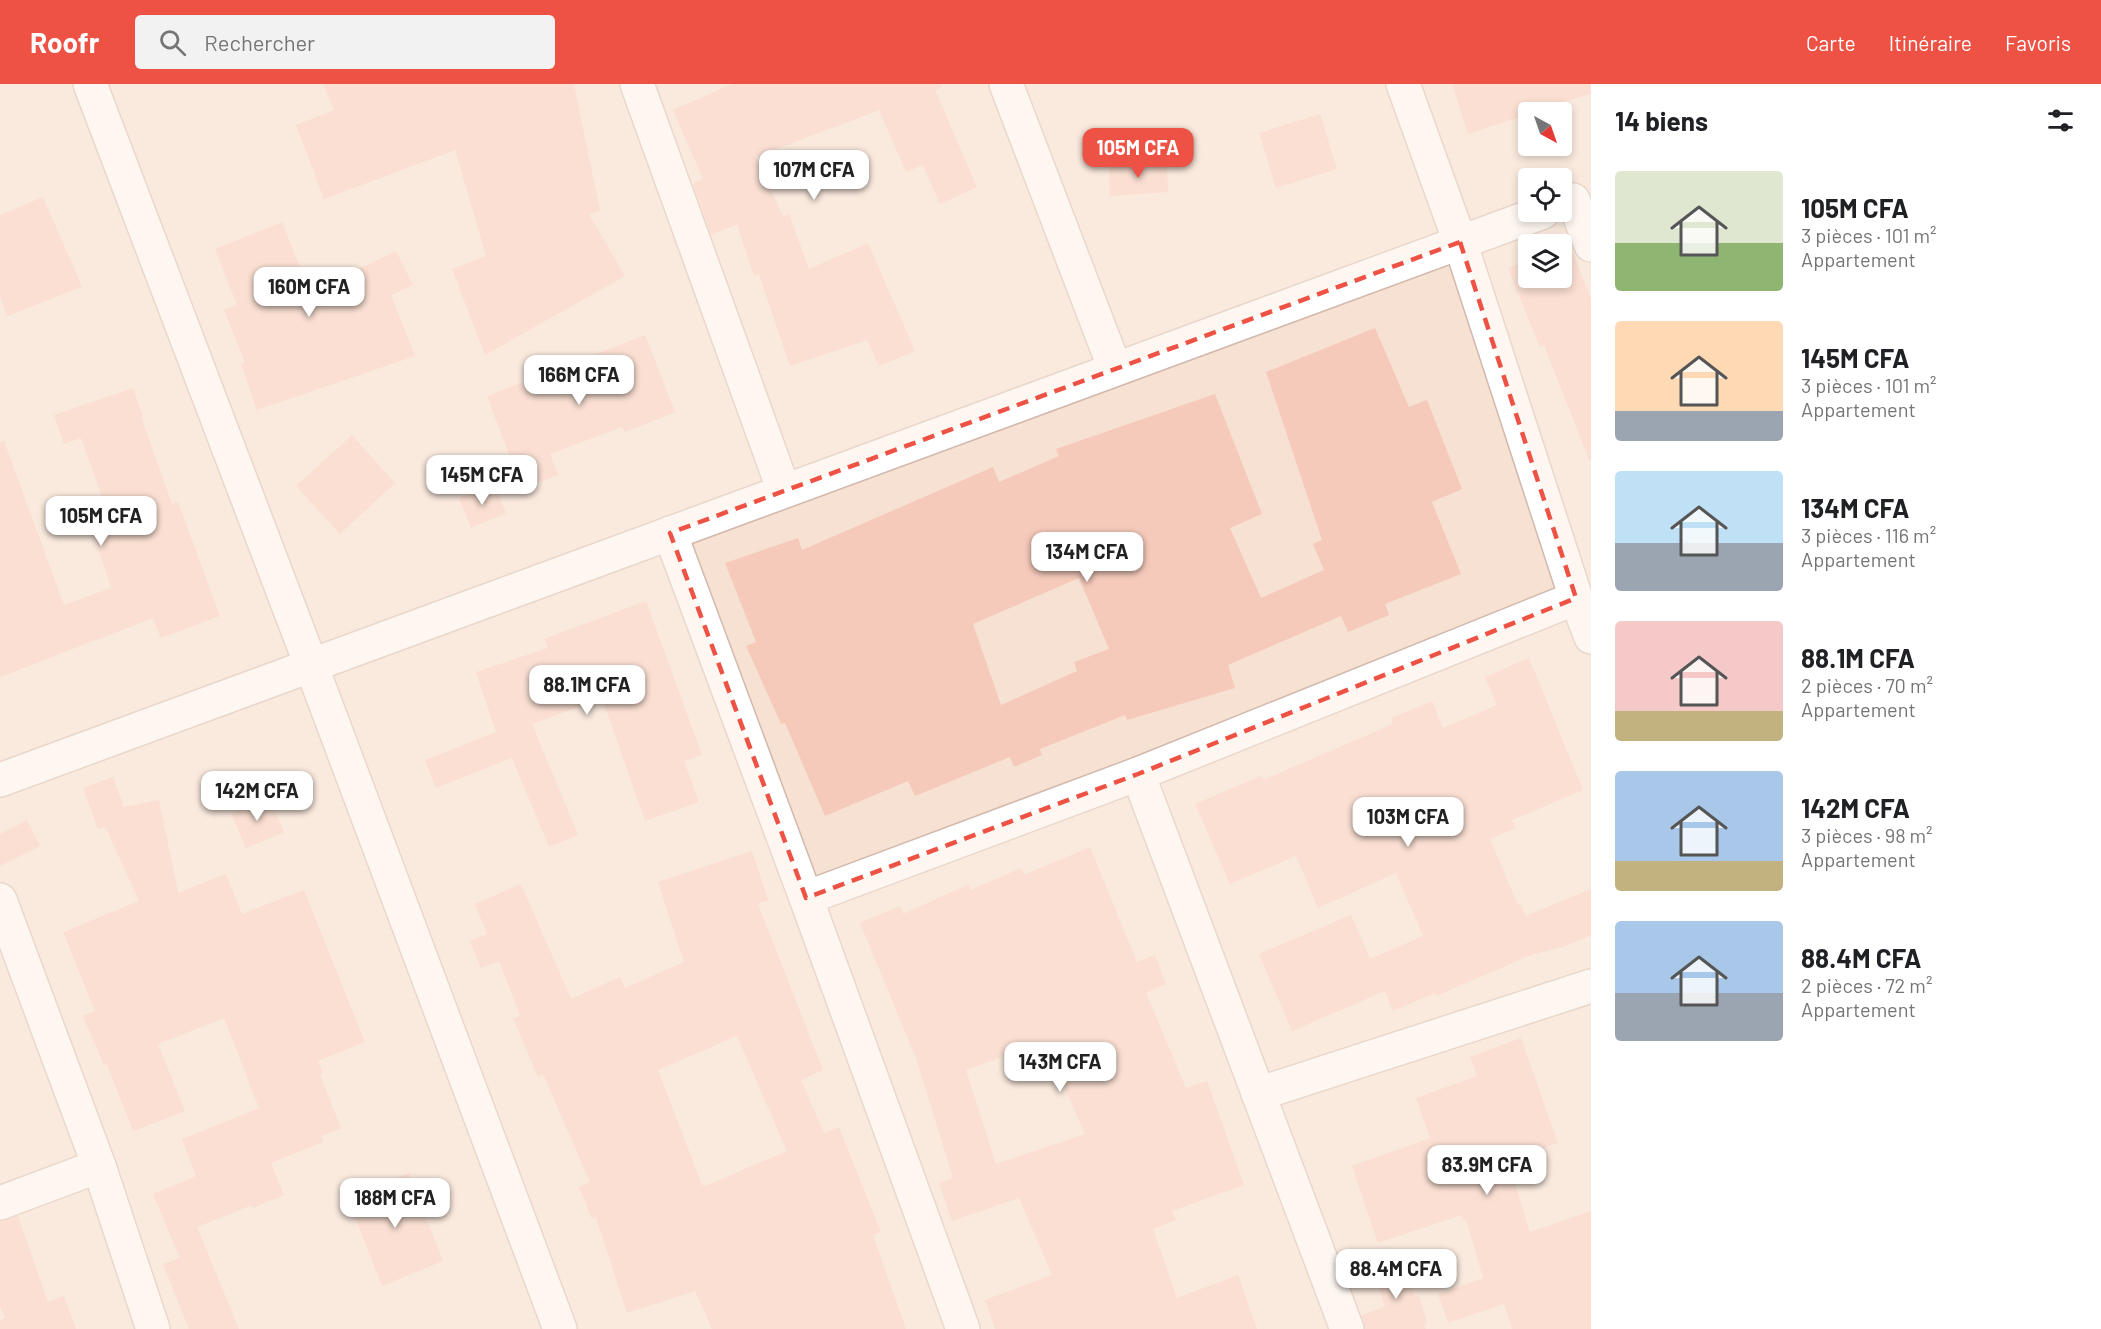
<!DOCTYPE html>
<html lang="fr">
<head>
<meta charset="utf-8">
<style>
	:root { --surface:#fff; --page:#f2f2f2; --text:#202124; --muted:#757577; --accent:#ee5244 }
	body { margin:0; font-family:Barlow,sans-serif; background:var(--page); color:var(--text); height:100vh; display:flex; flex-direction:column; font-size:22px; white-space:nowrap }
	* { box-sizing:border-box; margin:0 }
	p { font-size:20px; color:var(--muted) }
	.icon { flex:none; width:33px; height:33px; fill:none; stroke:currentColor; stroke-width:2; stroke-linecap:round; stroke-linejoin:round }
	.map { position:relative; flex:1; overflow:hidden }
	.panel { display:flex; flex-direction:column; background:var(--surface); width:510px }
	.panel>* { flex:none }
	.needle { width:39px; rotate:140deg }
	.buttons { position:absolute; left:1518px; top:18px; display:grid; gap:12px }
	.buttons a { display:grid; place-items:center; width:54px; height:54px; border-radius:6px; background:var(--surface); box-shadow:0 3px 9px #0003; font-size:30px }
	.price { position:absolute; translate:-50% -51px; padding:0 14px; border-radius:12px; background:#fff; color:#222; font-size:20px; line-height:39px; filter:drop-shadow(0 2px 3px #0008) }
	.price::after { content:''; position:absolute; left:50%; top:36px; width:18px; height:14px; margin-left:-9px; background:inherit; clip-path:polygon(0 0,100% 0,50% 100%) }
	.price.active { background:var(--accent); color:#fff }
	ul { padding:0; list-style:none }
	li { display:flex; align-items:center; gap:18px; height:150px; padding:0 24px }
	li span { display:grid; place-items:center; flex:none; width:168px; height:120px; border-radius:6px; color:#555 }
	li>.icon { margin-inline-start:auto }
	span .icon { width:72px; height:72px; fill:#fffc; stroke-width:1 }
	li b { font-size:26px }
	h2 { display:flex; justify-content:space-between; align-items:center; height:72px; padding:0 24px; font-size:26px }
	header { display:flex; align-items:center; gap:36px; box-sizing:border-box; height:84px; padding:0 30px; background:var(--accent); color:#fff }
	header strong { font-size:28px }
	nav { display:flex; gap:33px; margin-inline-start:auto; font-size:21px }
	.search { width:420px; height:54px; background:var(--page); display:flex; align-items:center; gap:15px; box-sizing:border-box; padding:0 21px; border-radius:6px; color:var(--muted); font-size:22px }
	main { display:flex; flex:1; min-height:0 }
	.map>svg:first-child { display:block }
	.residential { fill:#f6e1d3; fill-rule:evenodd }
	.building { fill:#f5cabb; fill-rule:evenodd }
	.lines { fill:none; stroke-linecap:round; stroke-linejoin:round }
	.minor-casing { stroke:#d2b9ad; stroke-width:36 }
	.minor { stroke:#fff; stroke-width:33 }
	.marked { fill:none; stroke:#ee5244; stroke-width:4.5; stroke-dasharray:12 8; stroke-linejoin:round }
</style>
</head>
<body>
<header>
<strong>Roofr</strong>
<div class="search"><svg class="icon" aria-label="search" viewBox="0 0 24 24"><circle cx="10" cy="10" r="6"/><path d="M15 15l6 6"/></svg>Rechercher</div>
<nav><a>Carte</a><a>Itinéraire</a><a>Favoris</a></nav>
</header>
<main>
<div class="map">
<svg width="1591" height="1245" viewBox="0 0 1591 1245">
	<rect width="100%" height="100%" fill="#fef1e5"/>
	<path class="residential" d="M0 0H1591V1245H0ZM1528 28H1562V62H1528ZM1528 94H1562V128H1528ZM1528 160H1562V194H1528Z"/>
	<g class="building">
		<path d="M323 0H574L600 127 589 130 625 192 485 271 452 185 486 172 455 66 324 115 296 41 334 26Z"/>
		<path d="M732 0H941L942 3 935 6 977 103 940 120 923 81 906 88 879 26 756 73 783 132 789 130 809 185 868 159 915 267 879 282 867 256 790 282 759 190 754 192 737 140 711 151 693 100 703 95 673 26Z"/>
		<path d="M1452 0H1591V10L1528 28V30L1468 50Z"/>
		<path d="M1320 30 1337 85 1276 104 1259 49Z"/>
		<path d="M1167 78 1168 108 1110 112 1109 81Z"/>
		<path d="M43 113 82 203 7 232 0 212V131Z"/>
		<path d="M282 138 304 193 307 192 313 207 396 167 413 201 391 211 415 272 257 326 241 280 245 278 224 226 237 221 215 165Z"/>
		<path d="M1569 159 1591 214V376H1589L1544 261 1540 263 1508 184 1528 176V194H1562V162Z"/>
		<path d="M1375 244 1409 323 1427 316 1462 405 1432 418 1461 490 1385 520 1389 531 1348 548 1341 532 1228 581 1235 604 1127 636 1125 631 1040 665 1042 671 1014 683 1010 673 915 712 908 697 825 732 785 639 781 640 746 562 756 558 725 479 798 454 802 466 993 383 999 398 1059 372 1056 365 1215 310 1262 430 1230 444 1261 514 1324 486 1313 460 1322 456 1266 288ZM1079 494 1109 565 1074 578 1077 587 1001 621 973 540Z"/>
		<path d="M645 251 675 328 625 348 622 343 550 370 558 391 522 405 487 312Z"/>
		<path d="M133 304 143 333H141L172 420 178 418 220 532 161 554 153 534 0 593V358L4 357 64 521 111 504 91 442 110 435 81 354 64 360 54 331Z"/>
		<path d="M352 351 395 399 340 450 296 402Z"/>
		<path d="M493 399 506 429 471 444 459 414Z"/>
		<path d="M646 517 702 671 684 677 699 718 645 737 602 614 532 640 578 751 549 763 512 674 436 704 425 676 496 648 476 588 548 564 544 555Z"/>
		<path d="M1529 574 1583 706 1512 736 1516 744 1490 755 1518 821 1520 820 1526 832 1591 805V851L1565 862 1531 871 1436 912 1435 909 1393 927 1385 907 1292 947 1259 870 1351 831 1370 875 1423 852 1396 789 1318 824 1296 772 1230 800 1195 720 1261 692 1263 696 1393 640 1391 634 1432 617 1443 644 1497 621 1485 593Z"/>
		<path d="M113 693 124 723 159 716 178 809 226 790 242 830 304 806 365 958 318 977 323 989 320 991 341 1044 321 1052 323 1058 271 1079 284 1111 253 1124 252 1121 197 1143 239 1245H189L163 1180 180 1174 153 1110 196 1092 182 1055 259 1024 224 934 158 960 185 1027 133 1047 107 980 104 981 83 932 95 927 63 848 139 817 105 742 98 745 83 704Z"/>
		<path d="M268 712 284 748 246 764 231 729Z"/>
		<path d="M27 736 40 762 0 782V750Z"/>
		<path d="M1090 763 1137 878 1155 871 1166 900 1146 909 1186 1004 1207 997 1244 1101 1172 1127 1176 1136 1153 1145 1177 1214 1238 1191 1257 1245H995L985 1216 1052 1191 1019 1114 952 1137 939 1099 953 1094 916 974 860 839 900 822 903 830 969 800 971 806 1021 784 1024 791ZM1045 958 1085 1050 996 1080 966 986Z"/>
		<path d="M752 767 768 816 758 820 823 986 801 996 824 1049 839 1043 881 1148 873 1151 906 1245H712L695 1207 627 1229 596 1133 592 1135 579 1103 590 1098 543 990 538 993 513 934 520 932 499 877 481 884 470 857 487 850 475 820 521 800 571 915 620 893 625 904 684 878 658 798ZM737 952 787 1067 705 1102 702 1101 658 986Z"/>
		<path d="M1521 954 1558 1059 1508 1077 1530 1148 1591 1127V1245H1512L1504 1220 1448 1239 1438 1210 1483 1194 1466 1135 1463 1136 1461 1131 1378 1159 1352 1082 1430 1054 1416 1014 1477 992 1470 973Z"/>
		<path d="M409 1089 443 1177 382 1202 347 1113Z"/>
		<path d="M18 1132 48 1218 64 1212 76 1245H0V1236L5 1234 0 1222V1137Z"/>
		<path d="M1401 1173 1415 1213 1419 1212 1427 1239 1424 1240 1426 1245H1365L1362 1231 1385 1223 1372 1183Z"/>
	</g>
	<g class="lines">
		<g class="minor-casing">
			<g id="minor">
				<path d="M90 0 311 581 560 1245"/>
				<path d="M637 0 784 407"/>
				<path d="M1006 0 1115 285"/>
				<path d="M1403 0 1460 158 1576 514 1591 553"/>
				<path d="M1573 116 1591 161"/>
				<path d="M670 449 806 814 963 1245"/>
				<path d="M1138 690 1347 1245"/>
				<path d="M0 696 1543 128"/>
				<path d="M806 814 1138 690 1576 514"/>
				<path d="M0 816 99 1082 153 1245"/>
				<path d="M1258 1010 1591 902"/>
				<path d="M0 1119 99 1082"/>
			</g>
		</g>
		<use href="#minor" class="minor"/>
	</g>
	<path d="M0 0H1591V1245H0ZM1460 158 1576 514 1138 690 806 814 670 449Z" fill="#fef1e5" fill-opacity=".55" fill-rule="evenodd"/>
	<path class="marked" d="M1460 158 1576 514 1138 690 806 814 670 449Z"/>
</svg>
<div class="buttons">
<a><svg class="needle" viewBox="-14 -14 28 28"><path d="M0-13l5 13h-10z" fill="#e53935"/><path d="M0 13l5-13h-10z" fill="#757577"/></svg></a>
<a><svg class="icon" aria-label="locate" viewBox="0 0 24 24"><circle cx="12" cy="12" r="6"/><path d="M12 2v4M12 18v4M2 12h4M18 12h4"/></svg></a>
<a><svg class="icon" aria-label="layers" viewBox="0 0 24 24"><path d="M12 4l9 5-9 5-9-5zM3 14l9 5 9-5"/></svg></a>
</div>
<b class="price active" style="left:1138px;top:95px">105M CFA</b>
<b class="price" style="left:814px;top:117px">107M CFA</b>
<b class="price" style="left:309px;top:234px">160M CFA</b>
<b class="price" style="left:579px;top:322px">166M CFA</b>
<b class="price" style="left:482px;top:422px">145M CFA</b>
<b class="price" style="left:101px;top:463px">105M CFA</b>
<b class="price" style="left:1087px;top:499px">134M CFA</b>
<b class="price" style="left:587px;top:632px">88.1M CFA</b>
<b class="price" style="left:257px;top:738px">142M CFA</b>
<b class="price" style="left:1408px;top:764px">103M CFA</b>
<b class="price" style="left:1060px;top:1009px">143M CFA</b>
<b class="price" style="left:1487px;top:1112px">83.9M CFA</b>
<b class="price" style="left:395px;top:1145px">188M CFA</b>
<b class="price" style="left:1396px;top:1216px">88.4M CFA</b>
</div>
<section class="panel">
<h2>14 biens<svg class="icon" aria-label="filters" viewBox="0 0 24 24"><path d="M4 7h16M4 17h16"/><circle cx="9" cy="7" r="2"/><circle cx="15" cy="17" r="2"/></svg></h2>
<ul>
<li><span style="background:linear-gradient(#dfe7d0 60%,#8fb573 0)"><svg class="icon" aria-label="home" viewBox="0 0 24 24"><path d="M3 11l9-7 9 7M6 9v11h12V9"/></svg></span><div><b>105M CFA</b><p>3 pièces · 101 m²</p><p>Appartement</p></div></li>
<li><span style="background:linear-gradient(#ffd9b3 75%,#9aa5b1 0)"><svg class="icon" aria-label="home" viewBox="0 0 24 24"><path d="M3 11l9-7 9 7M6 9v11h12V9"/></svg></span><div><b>145M CFA</b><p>3 pièces · 101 m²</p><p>Appartement</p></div></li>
<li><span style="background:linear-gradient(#bfe0f5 60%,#9aa5b1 0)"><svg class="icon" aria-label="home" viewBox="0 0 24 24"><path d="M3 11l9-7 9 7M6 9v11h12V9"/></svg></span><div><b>134M CFA</b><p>3 pièces · 116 m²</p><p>Appartement</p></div></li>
<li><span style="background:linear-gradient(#f6c9c9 75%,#c2b280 0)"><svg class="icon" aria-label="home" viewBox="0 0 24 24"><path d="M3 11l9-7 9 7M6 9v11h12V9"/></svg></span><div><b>88.1M CFA</b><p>2 pièces · 70 m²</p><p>Appartement</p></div></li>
<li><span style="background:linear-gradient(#a9c7e8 75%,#c2b280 0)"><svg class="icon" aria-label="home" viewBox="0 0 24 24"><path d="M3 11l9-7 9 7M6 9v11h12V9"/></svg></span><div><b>142M CFA</b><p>3 pièces · 98 m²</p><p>Appartement</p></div></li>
<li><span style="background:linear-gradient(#a9c7e8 60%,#9aa5b1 0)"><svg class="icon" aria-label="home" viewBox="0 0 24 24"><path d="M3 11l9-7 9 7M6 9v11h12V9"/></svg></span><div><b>88.4M CFA</b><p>2 pièces · 72 m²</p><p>Appartement</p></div></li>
</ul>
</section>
</main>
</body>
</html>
